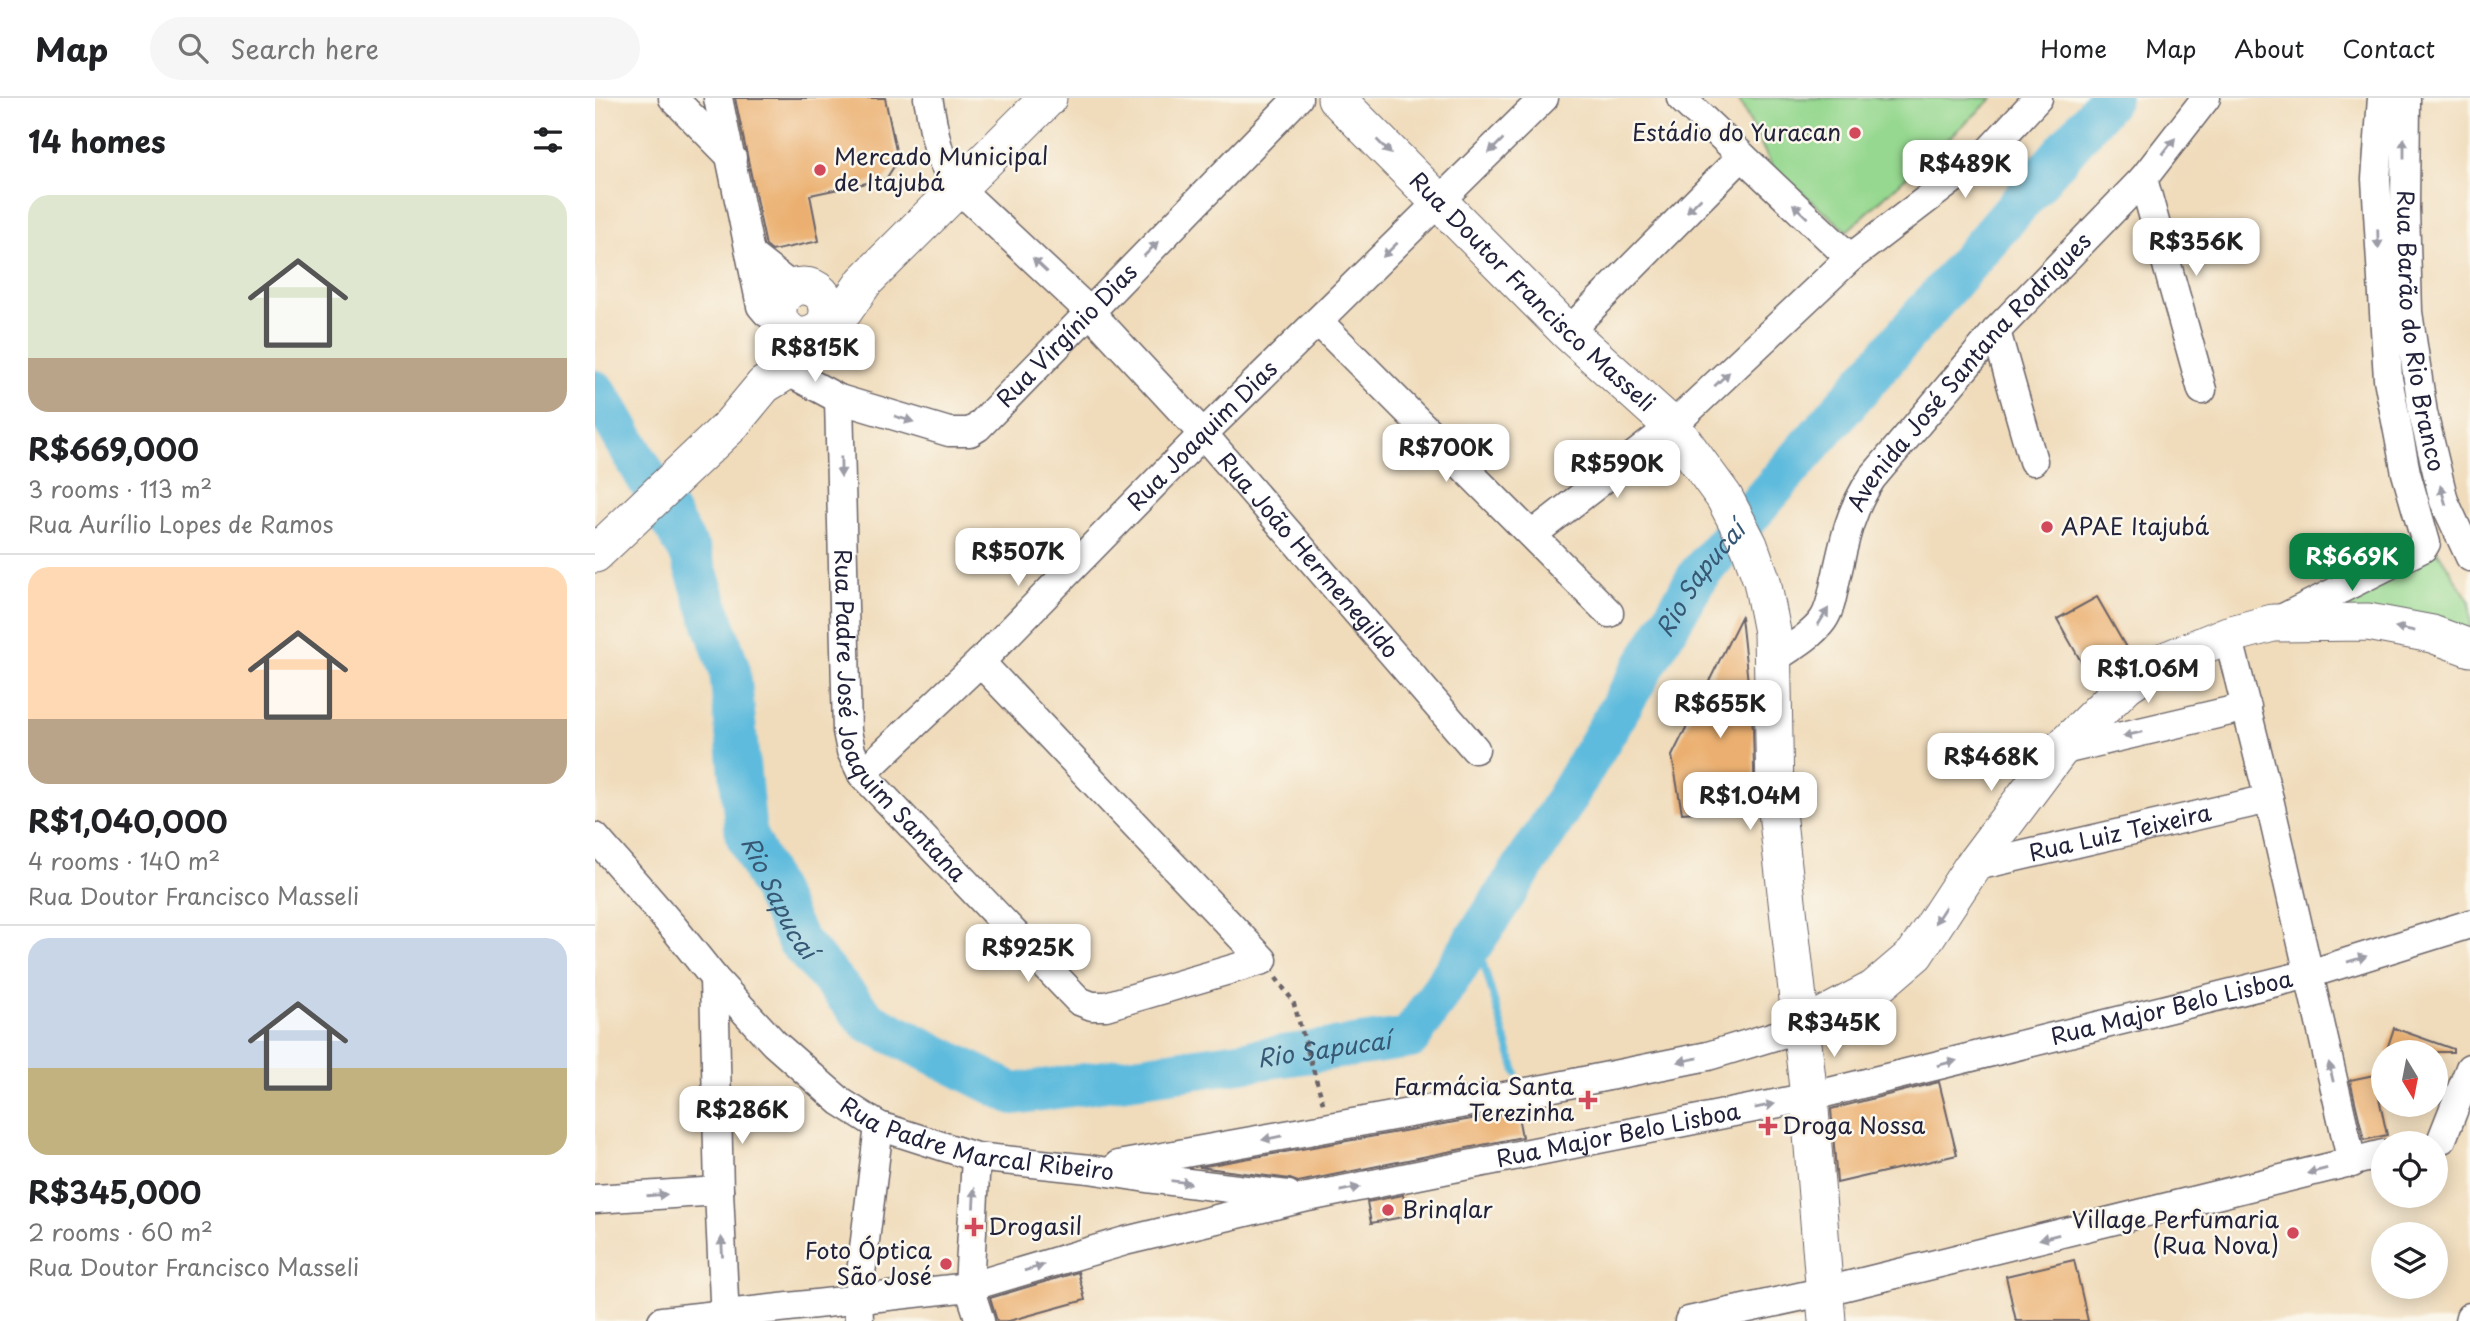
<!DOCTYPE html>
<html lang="en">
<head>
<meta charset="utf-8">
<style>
	:root { --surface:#fff; --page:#f6f6f6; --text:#202124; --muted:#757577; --line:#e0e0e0; --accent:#0b8043 }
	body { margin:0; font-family:"Playpen Sans",sans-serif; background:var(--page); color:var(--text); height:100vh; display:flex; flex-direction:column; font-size:26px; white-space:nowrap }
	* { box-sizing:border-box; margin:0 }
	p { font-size:23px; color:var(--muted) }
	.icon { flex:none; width:38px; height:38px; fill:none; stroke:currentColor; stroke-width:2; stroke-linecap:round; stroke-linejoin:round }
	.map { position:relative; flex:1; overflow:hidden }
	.side { display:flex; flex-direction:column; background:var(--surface); width:595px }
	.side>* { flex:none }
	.needle { width:46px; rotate:170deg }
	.controls { position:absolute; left:1776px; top:942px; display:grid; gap:14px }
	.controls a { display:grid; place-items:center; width:77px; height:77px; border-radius:50%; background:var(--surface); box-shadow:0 4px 18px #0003; font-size:35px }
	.price { position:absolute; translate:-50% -60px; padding:0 16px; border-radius:14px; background:#fff; color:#222; font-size:23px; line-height:46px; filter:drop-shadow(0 2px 4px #0008) }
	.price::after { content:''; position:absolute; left:50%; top:42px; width:21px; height:16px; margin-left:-10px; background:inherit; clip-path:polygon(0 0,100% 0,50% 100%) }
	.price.selected { background:var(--accent); color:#fff }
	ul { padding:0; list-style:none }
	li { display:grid; align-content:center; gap:14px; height:371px; padding:0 28px }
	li+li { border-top:2px solid var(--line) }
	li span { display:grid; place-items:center; height:217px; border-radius:21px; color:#555 }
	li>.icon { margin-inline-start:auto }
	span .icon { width:126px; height:126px; fill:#fffc; stroke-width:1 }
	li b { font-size:30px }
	h2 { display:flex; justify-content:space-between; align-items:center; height:84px; padding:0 28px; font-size:30px }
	header { display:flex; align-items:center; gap:42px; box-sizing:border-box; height:98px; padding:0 35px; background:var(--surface); border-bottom:2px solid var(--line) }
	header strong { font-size:33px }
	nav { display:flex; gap:38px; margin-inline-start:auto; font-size:24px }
	.search { width:490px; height:63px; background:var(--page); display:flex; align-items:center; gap:18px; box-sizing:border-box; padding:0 24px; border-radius:38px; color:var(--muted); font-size:26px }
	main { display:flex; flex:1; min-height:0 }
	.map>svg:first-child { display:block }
	.green { fill:#96d890; stroke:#5c7d66; stroke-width:2 }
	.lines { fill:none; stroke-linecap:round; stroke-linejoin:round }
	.stream { stroke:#5fbbdd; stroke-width:7 }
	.river { stroke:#5fbbdd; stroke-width:42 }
	.building { fill:#ebb071 }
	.minor-casing { stroke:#6a6368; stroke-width:31 }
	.major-casing { stroke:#6a6368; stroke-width:39 }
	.path { stroke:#6a6368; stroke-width:4.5; stroke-dasharray:5 5; stroke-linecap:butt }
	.minor { stroke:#fff; stroke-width:28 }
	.major { stroke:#fff; stroke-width:37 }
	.oneway { fill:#9c9ca7 }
	.poi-dot { fill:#d1495b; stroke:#fbf7ec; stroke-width:2.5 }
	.labels { text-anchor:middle; stroke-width:5; stroke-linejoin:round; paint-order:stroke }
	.poi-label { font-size:23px; fill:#22223b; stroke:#fbf7ec; text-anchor:start }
	.street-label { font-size:23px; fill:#22223b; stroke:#fbf7ec }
	.water-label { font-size:24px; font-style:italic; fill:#375874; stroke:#fbf7ec }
</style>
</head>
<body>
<header>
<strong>Map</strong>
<div class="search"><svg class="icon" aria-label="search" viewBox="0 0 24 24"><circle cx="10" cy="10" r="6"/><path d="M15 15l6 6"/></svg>Search here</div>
<nav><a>Home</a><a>Map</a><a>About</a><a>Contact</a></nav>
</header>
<main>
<section class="side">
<h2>14 homes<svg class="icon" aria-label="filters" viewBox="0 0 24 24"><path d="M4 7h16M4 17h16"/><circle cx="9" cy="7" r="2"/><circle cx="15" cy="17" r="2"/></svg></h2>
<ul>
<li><span style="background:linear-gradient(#dfe7d0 75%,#b9a48a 0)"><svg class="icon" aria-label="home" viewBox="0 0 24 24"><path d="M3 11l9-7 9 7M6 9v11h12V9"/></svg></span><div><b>R$669,000</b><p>3 rooms · 113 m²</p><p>Rua Aurílio Lopes de Ramos</p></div></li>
<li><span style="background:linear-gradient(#ffd9b3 70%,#b9a48a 0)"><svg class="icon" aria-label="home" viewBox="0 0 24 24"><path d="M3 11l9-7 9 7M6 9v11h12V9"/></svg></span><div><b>R$1,040,000</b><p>4 rooms · 140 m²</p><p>Rua Doutor Francisco Masseli</p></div></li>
<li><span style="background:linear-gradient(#c9d6e8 60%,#c2b280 0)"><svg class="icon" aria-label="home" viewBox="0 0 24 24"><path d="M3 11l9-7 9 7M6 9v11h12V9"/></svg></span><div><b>R$345,000</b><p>2 rooms · 60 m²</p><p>Rua Doutor Francisco Masseli</p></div></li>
</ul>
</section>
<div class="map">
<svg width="1875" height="1223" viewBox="0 0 1875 1223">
	<rect width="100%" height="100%" fill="#fbf7ec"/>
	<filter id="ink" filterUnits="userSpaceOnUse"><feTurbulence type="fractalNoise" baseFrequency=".0143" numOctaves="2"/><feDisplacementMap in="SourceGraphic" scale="14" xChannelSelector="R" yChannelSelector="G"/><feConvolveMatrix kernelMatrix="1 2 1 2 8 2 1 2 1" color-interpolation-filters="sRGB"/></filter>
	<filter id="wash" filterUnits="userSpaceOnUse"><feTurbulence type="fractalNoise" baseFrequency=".00686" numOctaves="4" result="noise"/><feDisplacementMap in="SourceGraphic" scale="28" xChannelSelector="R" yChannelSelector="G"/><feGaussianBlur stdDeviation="1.57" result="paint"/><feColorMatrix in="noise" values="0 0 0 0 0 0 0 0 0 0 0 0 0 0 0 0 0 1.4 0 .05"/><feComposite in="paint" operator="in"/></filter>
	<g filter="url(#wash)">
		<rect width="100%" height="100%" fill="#f0dcbb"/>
		<g class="green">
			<path d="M1143 0H1398L1252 133 1178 70Z"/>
			<path d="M1842 452 1875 504V534L1728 511Z"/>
		</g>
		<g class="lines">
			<path class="stream" d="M881 841 921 975"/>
			<path class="river" id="s1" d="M0 293 13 312 95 455 135 573 151 737 202 842 273 923 419 996 815 940 950 736 1104 476 1515 0"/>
		</g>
		<g id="blocks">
			<g class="building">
				<path d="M140 0H290L303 62 291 81 215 97 224 143 177 153 171 148Z"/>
				<path d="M1502 499 1533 553 1493 576 1462 521Z"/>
				<path d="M1146 519 1158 631 1160 710 1087 715 1077 658Z"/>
				<path d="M1799 930 1858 951V954H1791Z"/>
				<path d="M1779 977 1792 1037 1769 1042 1755 982Z"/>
				<path d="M1344 984 1362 1057 1242 1085 1236 1011Z"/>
				<path d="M922 1013 927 1039 703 1084 695 1081 604 1069Z"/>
				<path d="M808 1097 813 1118 776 1125 772 1104Z"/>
				<path d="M1479 1162 1493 1223H1421L1411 1178Z"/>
				<path d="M483 1174 490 1202 414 1223H402L395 1200Z"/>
			</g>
		</g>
	</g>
	<g filter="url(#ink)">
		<use href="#blocks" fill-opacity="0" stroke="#6a6368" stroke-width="2"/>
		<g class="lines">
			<g class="minor-casing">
				<g id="minor">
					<path d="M78 0 137 60"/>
					<path d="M123 0 166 208 172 215 183 220"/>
					<path id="s2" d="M333 0C340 35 341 59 362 89L495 214 608 336 880 651"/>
					<path d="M1086 0 1255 160"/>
					<path id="s3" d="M1811 0 1810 110 1813 214 1828 315 1849 403 1875 459"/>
					<path d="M1548 81 1607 292"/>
					<path d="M157 158 198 190"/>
					<path d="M723 223 1014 515"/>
					<path d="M1401 233 1438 363"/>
					<path d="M973 234 1147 58"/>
					<path id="s4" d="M192 273 244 301 354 334H375L383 329 703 0"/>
					<path id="s5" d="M244 301 252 633 256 653 267 676 484 903 497 908H511L668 862 385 564"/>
					<path d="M937 437 1077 328 1255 160 1391 56 1443 0"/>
					<path d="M1680 524 1828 450 1831 445 1811 375 1793 281 1781 81 1787 0"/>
					<path d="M1633 537 1674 701 1757 1065"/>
					<path id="s6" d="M1177 562C1193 551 1216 539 1228 522 1237 509 1238 491 1242 476 1250 439 1256 411 1277 380L1401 233 1548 81 1611 0"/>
					<path d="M1464 653 1652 609"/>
					<path id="s7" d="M267 676 385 564 608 336 949 0"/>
					<path id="s8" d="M0 739 79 830 119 880 179 945 246 1004 284 1028 381 1059 494 1071 552 1080 693 1097"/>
					<path id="s9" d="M1377 769 1674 701"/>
					<path d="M119 880 124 1093 130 1223"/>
					<path d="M1847 1041 1875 970"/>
					<path d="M381 1059 374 1189 385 1223"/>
					<path d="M523 1067 954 990 1113 958 1206 930"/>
					<path d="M0 1101 124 1093"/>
					<path id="s10" d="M67 1223 374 1189 530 1143 713 1099 1214 999 1714 876 1875 826"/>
					<path d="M264 1223 263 1200 284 1028"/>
					<path d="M1094 1223 1231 1193 1788 1056"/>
					<path d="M1874 1223 1875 1219"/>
				</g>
			</g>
			<g class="major-casing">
				<g id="major">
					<path id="s11" d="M741 0 973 234 1077 328 1129 399 1154 447 1167 483 1177 534 1180 696 1214 999 1232 1223"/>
					<circle cx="208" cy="213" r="25"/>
					<path d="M232 224 249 213 269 184 453 0"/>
					<path d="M0 456 135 328 169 287 192 273 204 259 214 238"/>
					<path d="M1206 930 1279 891 1320 856 1377 769 1464 653 1531 587 1562 566 1633 537 1678 525 1773 524 1837 536 1875 550"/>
				</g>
			</g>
			<path class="path" d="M681 880 698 903 729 1008"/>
			<use href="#minor" class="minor"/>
			<use href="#major" class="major"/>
		</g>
		<defs><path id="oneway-solid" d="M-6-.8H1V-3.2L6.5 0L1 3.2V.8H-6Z" transform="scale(1.75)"/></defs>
		<g class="oneway">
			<use href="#oneway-solid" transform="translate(901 48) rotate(135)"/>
			<use href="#oneway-solid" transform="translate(1574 48) rotate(-52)"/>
			<use href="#oneway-solid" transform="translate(789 49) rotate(45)"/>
			<use href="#oneway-solid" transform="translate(1809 50) rotate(-90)"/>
			<use href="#oneway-solid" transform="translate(1099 107) rotate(135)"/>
			<use href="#oneway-solid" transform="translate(1205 113) rotate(-136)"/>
			<use href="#oneway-solid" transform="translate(1783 141) rotate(88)"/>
			<use href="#oneway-solid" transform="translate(556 151) rotate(-46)"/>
			<use href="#oneway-solid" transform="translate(795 152) rotate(136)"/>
			<use href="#oneway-solid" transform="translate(445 167) rotate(-137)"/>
			<use href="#oneway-solid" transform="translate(1127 281) rotate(-43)"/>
			<use href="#oneway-solid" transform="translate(309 321) rotate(17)"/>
			<use href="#oneway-solid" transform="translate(246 369) rotate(89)"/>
			<use href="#oneway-solid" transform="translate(1848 397) rotate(-106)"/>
			<use href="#oneway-solid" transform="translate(1228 519) rotate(-58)"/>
			<use href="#oneway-solid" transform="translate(1810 531) rotate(-169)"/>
			<use href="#oneway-solid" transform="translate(1538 636) rotate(167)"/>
			<use href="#oneway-solid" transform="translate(1345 817) rotate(123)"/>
			<use href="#oneway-solid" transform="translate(1762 861) rotate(-17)"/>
			<use href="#oneway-solid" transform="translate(1093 962) rotate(169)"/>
			<use href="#oneway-solid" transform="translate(1352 965) rotate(-14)"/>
			<use href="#oneway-solid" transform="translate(1736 974) rotate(-103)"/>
			<use href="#oneway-solid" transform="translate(1170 1008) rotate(-11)"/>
			<use href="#oneway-solid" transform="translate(677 1040) rotate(169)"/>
			<use href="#oneway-solid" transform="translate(1722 1073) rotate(166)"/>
			<use href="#oneway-solid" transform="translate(586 1084) rotate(7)"/>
			<use href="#oneway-solid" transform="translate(755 1091) rotate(-11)"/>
			<use href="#oneway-solid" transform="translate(62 1097) rotate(-4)"/>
			<use href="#oneway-solid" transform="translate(379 1100) rotate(-87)"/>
			<use href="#oneway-solid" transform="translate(1454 1139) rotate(166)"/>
			<use href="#oneway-solid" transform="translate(127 1149) rotate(-93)"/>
			<use href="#oneway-solid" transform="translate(439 1170) rotate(-16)"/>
		</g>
	</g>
	<g class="poi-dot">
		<circle cx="1260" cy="35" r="7"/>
		<circle cx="225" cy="72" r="7"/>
		<circle cx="1452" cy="429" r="7"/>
		<path d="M989.5 991.5h7v7h7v7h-7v7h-7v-7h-7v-7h7z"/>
		<path d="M1169.5 1017.5h7v7h7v7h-7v7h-7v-7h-7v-7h7z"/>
		<circle cx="793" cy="1112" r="7"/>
		<path d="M375.5 1118.5h7v7h7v7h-7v7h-7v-7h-7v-7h7z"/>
		<circle cx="1698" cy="1135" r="7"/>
		<circle cx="351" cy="1166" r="7"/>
	</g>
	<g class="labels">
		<g class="poi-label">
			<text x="1246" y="43" text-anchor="end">Estádio do Yuracan</text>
			<text x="239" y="67">Mercado Municipal<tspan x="239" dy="26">de Itajubá</tspan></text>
			<text x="1466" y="437">APAE Itajubá</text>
			<text x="979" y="997" text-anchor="end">Farmácia Santa<tspan x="979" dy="26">Terezinha</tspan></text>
			<text x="1187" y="1036">Droga Nossa</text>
			<text x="807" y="1120">Brinqlar</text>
			<text x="1684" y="1130" text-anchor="end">Village Perfumaria<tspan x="1684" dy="26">(Rua Nova)</tspan></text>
			<text x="393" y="1137">Drogasil</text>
			<text x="337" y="1161" text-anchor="end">Foto Óptica<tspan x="337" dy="26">São José</tspan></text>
		</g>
		<g class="street-label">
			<text dy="8" stroke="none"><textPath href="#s11" startOffset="276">Rua Doutor Francisco Masseli</textPath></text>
			<text dy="8" stroke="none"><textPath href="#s3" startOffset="234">Rua Barão do Rio Branco</textPath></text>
			<text dy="8" stroke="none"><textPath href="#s4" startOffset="332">Rua Virgínio Dias</textPath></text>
			<text dy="8" stroke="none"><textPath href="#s6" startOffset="360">Avenida José Santana Rodrigues</textPath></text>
			<text dy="8" stroke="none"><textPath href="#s7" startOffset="480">Rua Joaquim Dias</textPath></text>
			<text dy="8" stroke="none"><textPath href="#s2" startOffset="604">Rua João Hermenegildo</textPath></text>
			<text dy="8" stroke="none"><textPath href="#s5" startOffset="336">Rua Padre José Joaquim Santana</textPath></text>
			<text dy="8" stroke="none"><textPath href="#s9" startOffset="152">Rua Luiz Teixeira</textPath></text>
			<text dy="8" stroke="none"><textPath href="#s10" startOffset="1544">Rua Major Belo Lisboa</textPath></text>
			<text dy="8" stroke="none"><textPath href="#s8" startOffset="506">Rua Padre Marcal Ribeiro</textPath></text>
			<text dy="8" stroke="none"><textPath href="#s10" startOffset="976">Rua Major Belo Lisboa</textPath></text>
		</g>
		<g class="water-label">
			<text dy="8" stroke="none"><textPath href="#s1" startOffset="1808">Rio Sapucaí</textPath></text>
			<text dy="8" stroke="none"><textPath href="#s1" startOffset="548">Rio Sapucaí</textPath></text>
			<text dy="8" stroke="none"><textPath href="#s1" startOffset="1178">Rio Sapucaí</textPath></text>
		</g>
	</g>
</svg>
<div class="controls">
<a><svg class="needle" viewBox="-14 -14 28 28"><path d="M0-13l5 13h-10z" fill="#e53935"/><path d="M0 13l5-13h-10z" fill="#757577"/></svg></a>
<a><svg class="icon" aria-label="locate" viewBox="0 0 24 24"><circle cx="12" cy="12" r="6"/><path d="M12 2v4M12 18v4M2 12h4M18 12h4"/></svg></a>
<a><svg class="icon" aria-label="layers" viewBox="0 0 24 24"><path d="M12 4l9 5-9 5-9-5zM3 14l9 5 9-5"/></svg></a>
</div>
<b class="price" style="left:1370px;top:102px">R$489K</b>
<b class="price" style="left:1601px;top:180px">R$356K</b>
<b class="price" style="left:220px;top:286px">R$815K</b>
<b class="price" style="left:851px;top:386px">R$700K</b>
<b class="price" style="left:1022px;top:402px">R$590K</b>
<b class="price" style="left:423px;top:490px">R$507K</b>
<b class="price selected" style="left:1757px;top:495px">R$669K</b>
<b class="price" style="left:1553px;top:607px">R$1.06M</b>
<b class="price" style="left:1125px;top:642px">R$655K</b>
<b class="price" style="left:1396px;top:695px">R$468K</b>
<b class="price" style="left:1155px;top:734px">R$1.04M</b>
<b class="price" style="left:433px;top:886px">R$925K</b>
<b class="price" style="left:1239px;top:961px">R$345K</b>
<b class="price" style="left:147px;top:1048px">R$286K</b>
</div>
</main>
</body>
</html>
